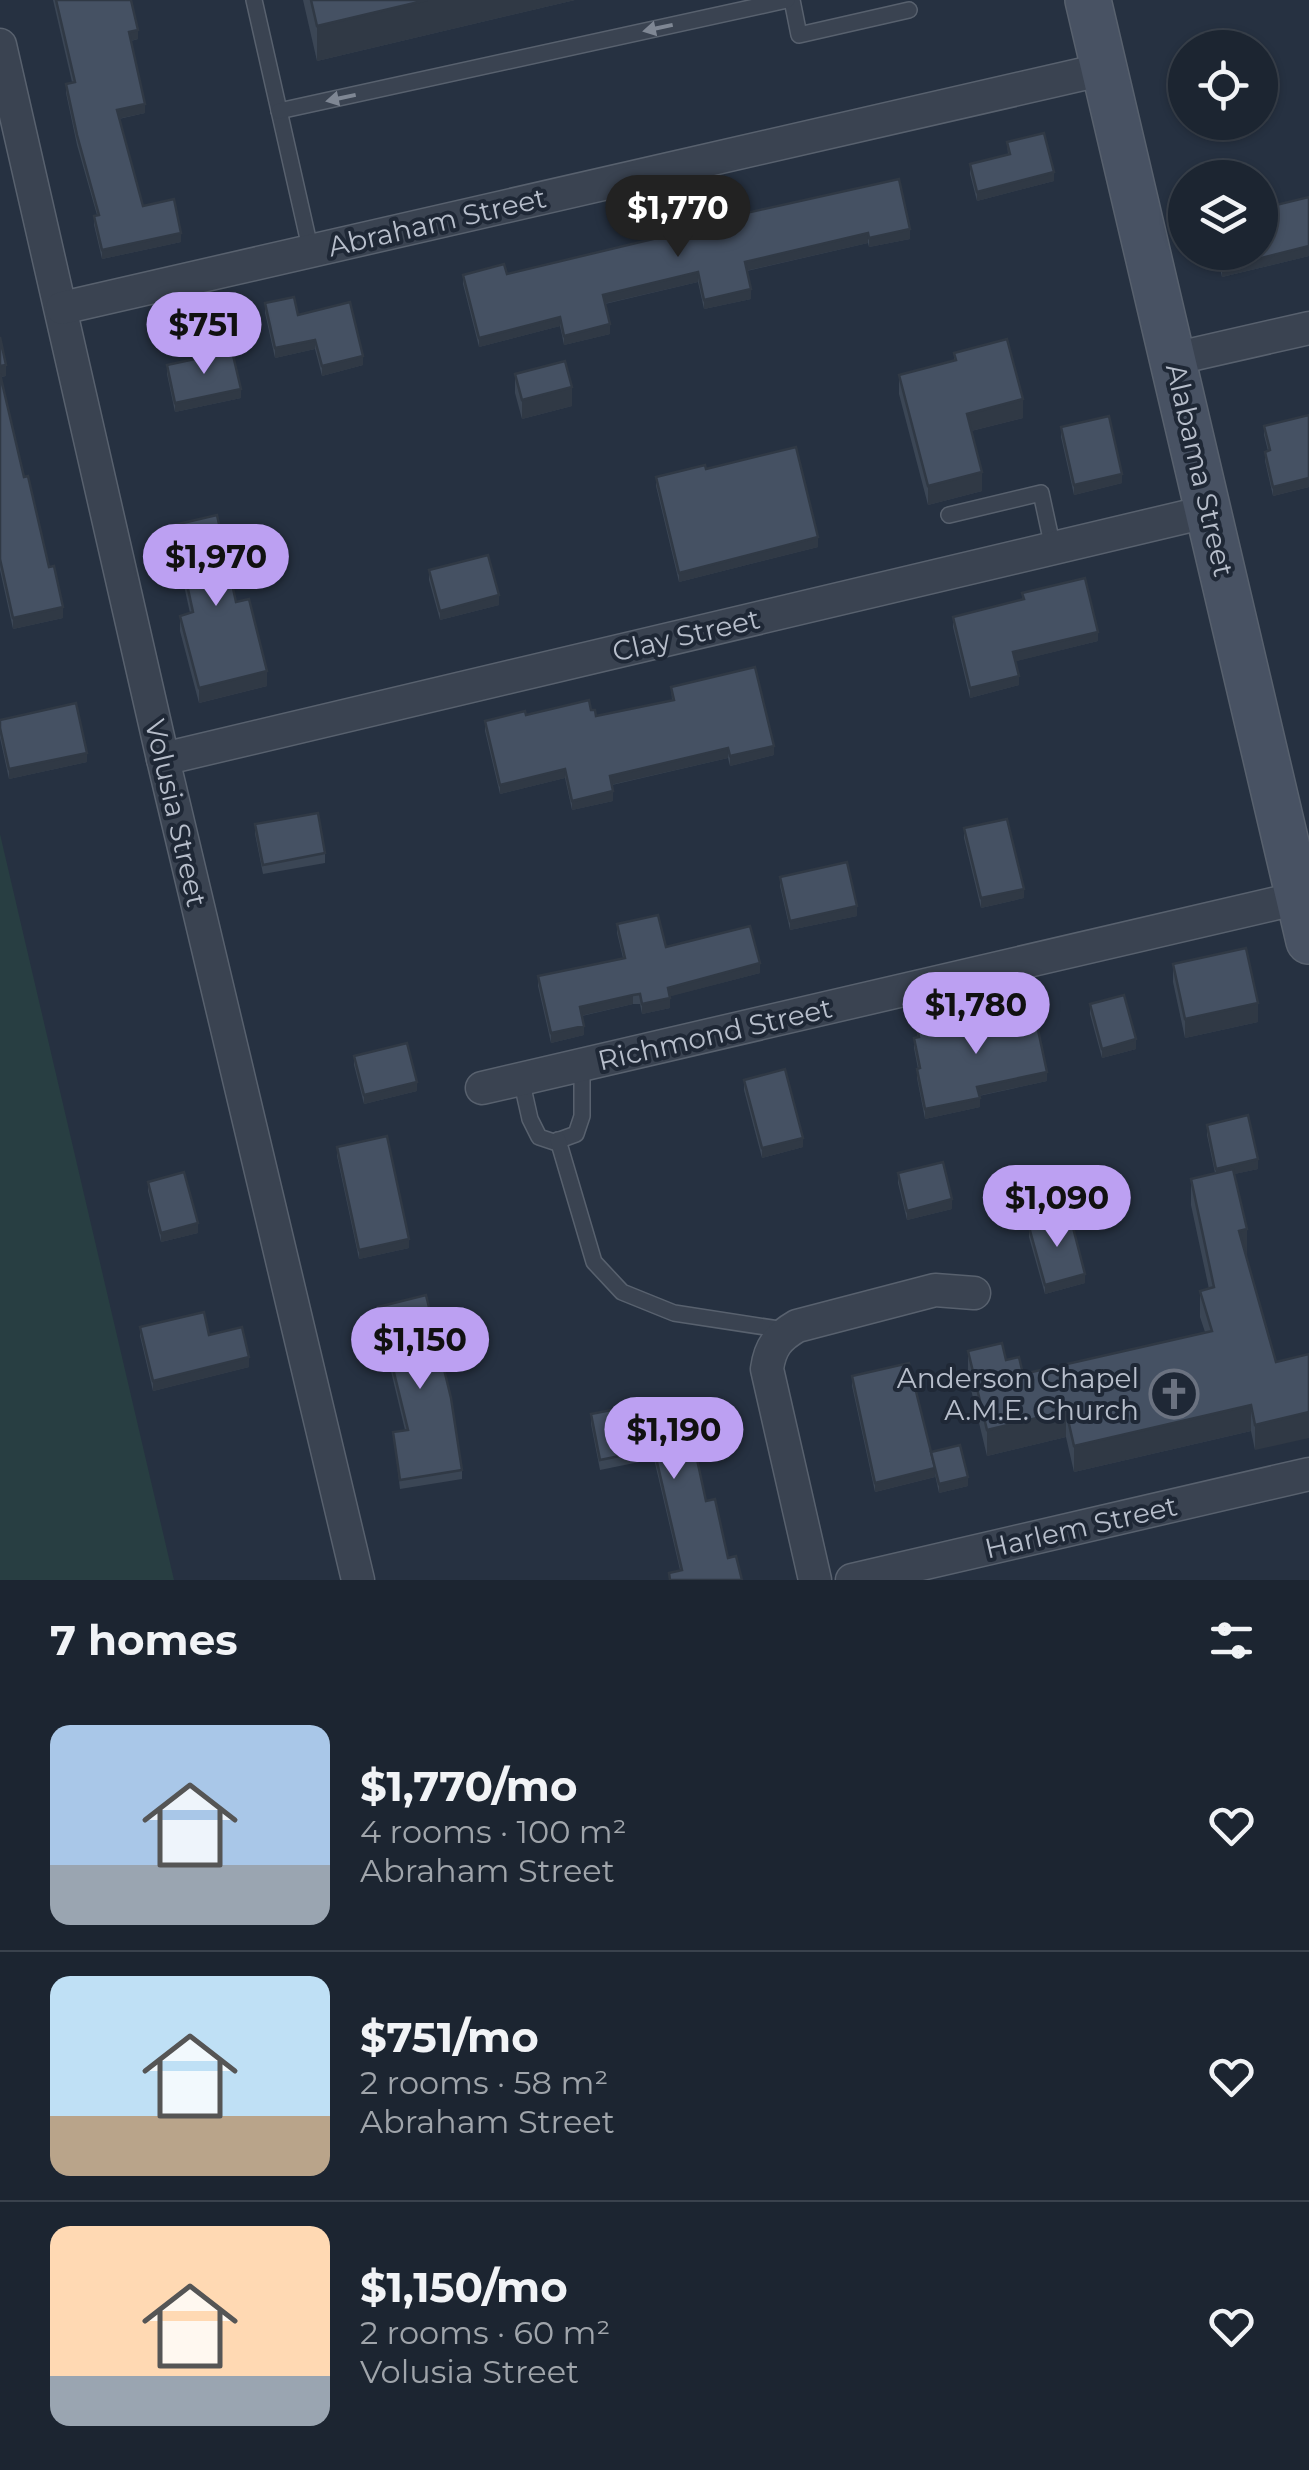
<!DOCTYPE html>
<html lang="en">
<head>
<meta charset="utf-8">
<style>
	:root { --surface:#1c2531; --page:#29313d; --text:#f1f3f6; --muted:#a0a5ab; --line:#3a424d; --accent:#bca0f2 }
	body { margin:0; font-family:Montserrat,sans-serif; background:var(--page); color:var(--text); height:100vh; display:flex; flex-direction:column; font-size:38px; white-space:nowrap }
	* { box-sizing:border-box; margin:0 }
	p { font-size:32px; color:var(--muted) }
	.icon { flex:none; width:55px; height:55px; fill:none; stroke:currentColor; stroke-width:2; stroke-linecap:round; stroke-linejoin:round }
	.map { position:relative; height:1580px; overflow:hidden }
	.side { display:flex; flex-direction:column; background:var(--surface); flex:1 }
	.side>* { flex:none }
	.fabs { position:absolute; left:1168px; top:30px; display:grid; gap:20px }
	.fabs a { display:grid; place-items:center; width:110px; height:110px; border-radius:50%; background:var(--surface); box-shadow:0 2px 8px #0004,0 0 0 2px var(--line); font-size:50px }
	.price { position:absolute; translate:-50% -85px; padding:0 22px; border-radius:35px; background:var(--accent); color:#111; font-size:32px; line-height:65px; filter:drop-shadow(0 2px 5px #0008) }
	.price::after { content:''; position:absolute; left:50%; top:60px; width:30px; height:22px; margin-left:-15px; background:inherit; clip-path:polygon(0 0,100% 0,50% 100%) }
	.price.on { background:#222; color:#fff }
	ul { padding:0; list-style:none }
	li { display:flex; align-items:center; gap:30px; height:250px; padding:0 50px }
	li+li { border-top:2px solid var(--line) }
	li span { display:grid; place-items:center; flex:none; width:280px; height:200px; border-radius:20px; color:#555 }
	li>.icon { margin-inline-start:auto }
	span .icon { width:120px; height:120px; fill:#fffc; stroke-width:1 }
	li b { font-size:42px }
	h2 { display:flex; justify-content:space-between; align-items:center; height:120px; padding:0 50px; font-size:42px }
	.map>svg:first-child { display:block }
	.green { fill:#283e42 }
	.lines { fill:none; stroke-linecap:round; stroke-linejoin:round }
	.lane-casing { stroke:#58616e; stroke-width:18 }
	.street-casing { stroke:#58616e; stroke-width:35 }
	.secondary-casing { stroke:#58616e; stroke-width:48 }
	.lane { stroke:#3a4351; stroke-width:15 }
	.street { stroke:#3a4351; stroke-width:32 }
	.secondary { stroke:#485263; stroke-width:45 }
	.wall { fill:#3b4655 }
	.shaded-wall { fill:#303945 }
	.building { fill:#455163; stroke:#303945; stroke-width:2.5 }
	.oneway { fill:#7f8794 }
	.labels { text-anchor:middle; stroke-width:8; stroke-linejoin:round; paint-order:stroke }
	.street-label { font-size:28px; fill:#b7becb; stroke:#1f2836 }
	.poi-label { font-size:28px; fill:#b7becb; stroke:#1f2836; text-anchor:end }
</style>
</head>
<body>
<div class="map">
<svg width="1309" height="1580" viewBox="0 0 1309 1580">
	<rect width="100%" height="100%" fill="#263141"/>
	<path class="green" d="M0 834 174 1580H0Z"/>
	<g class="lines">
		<g class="lane-casing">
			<g id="lane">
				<path d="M254 0 311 252"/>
				<path d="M792 0 799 35 909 10"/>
				<path d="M279 111 787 0"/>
				<path d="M949 515 1041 493 1053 548"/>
				<path d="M521 1079 530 1119 539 1137 554 1142 576 1134 582 1116V1065"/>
				<path d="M558 1140 594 1262 622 1292 674 1313 785 1330"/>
			</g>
		</g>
		<g class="street-casing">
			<g id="street">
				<path d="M0 45 163 759 358 1580"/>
				<path d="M62 308 1105 69"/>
				<path d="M1173 359 1309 328"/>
				<path d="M163 759 1210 511"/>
				<path d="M482 1088 1299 898"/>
				<path d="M815 1580 767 1369C770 1347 778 1337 797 1326L935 1290 974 1293"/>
				<path d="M852 1580 1309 1474"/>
			</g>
		</g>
		<g class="secondary-casing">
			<path id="secondary" d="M1088 0 1309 941"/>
		</g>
		<use href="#lane" class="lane"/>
		<use href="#street" class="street"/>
		<use href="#secondary" class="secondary"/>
	</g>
	<g class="wall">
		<path d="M53 0H131L138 39 131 41 145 113 119 119 143 206 181 242 102 259 94 225V216L97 215 77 145 66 93V84L72 82Z"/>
		<path d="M303 0H575L317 61Z"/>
		<path d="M1007 142 1054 181 977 201 970 174V164L1008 154Z"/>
		<path d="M899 179 910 239 869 247 868 243 747 271 751 299 704 309 698 282 605 304 610 334 564 345 560 326 479 347 463 284V275L507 274Z"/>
		<path d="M1309 197V256L1222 277 1216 252H1260Z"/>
		<path d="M265 303 298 315 363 365 322 376 315 349 275 358 265 313Z"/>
		<path d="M0 337 6 376 1 377 24 477 63 618 13 629 0 570Z"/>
		<path d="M954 353 1023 418 971 431 982 491 928 505 899 394V375L954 361Z"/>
		<path d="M167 365 241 398 175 412 167 374Z"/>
		<path d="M515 374 572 406 522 419 515 393Z"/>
		<path d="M1309 415V487L1273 496 1265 461V452L1268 451 1264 435V426Z"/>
		<path d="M1061 427 1122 483 1074 495 1061 437Z"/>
		<path d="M706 469 818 547 679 582 656 486V477Z"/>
		<path d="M174 525 236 602 267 686 199 703 180 631V616L190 613 174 540Z"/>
		<path d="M429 570 499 605 440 620 429 580Z"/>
		<path d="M1022 593 1098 641 1016 661 1019 685 970 698 953 627V617L1022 600Z"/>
		<path d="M671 687 774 755 730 766 728 758 612 785 613 801 572 810 565 778 500 794 485 731V721L526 715 591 710 596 716 672 700Z"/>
		<path d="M0 720 87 762 9 779 0 738Z"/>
		<path d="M255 824 325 853V863L263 874 255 834Z"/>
		<path d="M964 828 1024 898 981 908 964 838Z"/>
		<path d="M780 877 857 916 790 930 780 886Z"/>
		<path d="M617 924 666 947 760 973 670 996V1008L642 1014 640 1004H633L582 1016 584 1035 551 1043 538 986V976L623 958 617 933Z"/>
		<path d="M1173 964 1258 1022 1185 1038 1173 982Z"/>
		<path d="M1090 1004 1136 1049 1102 1058 1090 1014Z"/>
		<path d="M917 1029 947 1030 1047 1081 979 1096 980 1107 925 1119 917 1078V1069H918L914 1048V1038H917Z"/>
		<path d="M354 1056 417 1091 364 1104 354 1065Z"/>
		<path d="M744 1080 803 1147 762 1158 744 1090Z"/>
		<path d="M1207 1125 1258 1169 1234 1174 1246 1255 1276 1362 1255 1450 1251 1431 1074 1472 1066 1437 987 1456 968 1377V1351L1006 1360 1023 1374 1205 1332 1200 1317V1291L1209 1289 1191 1205V1179L1215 1173 1207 1135Z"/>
		<path d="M337 1147 409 1248 359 1259 337 1156Z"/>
		<path d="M898 1173 952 1209 907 1220 898 1183Z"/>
		<path d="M148 1182 198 1233 161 1242 148 1191Z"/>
		<path d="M1029 1227 1085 1283 1045 1294 1029 1237Z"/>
		<path d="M378 1307 462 1470V1479L400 1489 393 1432 405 1430 378 1317Z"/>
		<path d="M140 1327 209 1335 249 1367 153 1391 140 1336Z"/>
		<path d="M852 1376 931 1454 968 1486 939 1493 935 1475V1477L875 1492 852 1386Z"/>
		<path d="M629 1412 701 1443 694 1445 706 1501 728 1558 742 1580H669V1573L680 1570 654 1459 600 1470 591 1424V1414Z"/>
	</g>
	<g class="shaded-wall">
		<path d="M427 0H575L317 61V26Z"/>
		<path d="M138 30V39L129 41V32Z"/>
		<path d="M145 104V113L117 119V110Z"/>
		<path d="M1054 172V181L977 201V192Z"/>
		<path d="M910 229V239L869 247V238Z"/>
		<path d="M181 233V242L102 259V250Z"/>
		<path d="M868 233V243L745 271V262Z"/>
		<path d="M1309 246V256L1222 277V268Z"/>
		<path d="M698 272V282L603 304V295Z"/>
		<path d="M751 289V299L704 309V300Z"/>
		<path d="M560 317V326L479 347V338Z"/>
		<path d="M610 324V334L564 345V336Z"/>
		<path d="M315 340V349L275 358V348Z"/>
		<path d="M363 356V365L322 376V366Z"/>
		<path d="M6 365V376L0 377V366Z"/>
		<path d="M572 387V406L522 419V400Z"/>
		<path d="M241 389V398L175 412V403Z"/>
		<path d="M1023 399V418L967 432V414Z"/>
		<path d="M982 472V491L928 505V486Z"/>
		<path d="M1122 474V483L1074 495V485Z"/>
		<path d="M1309 478V487L1273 496V487Z"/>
		<path d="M818 537V547L679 582V573Z"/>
		<path d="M499 595V605L440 620V611Z"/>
		<path d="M63 607V618L13 629V618Z"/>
		<path d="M1098 632V641L1013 662V652Z"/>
		<path d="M267 671V686L199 703V688Z"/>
		<path d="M1019 676V685L970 698V688Z"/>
		<path d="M774 746V755L730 766V756Z"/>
		<path d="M728 748V758L610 785V776Z"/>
		<path d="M87 753V762L9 779V769Z"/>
		<path d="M565 769V778L500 794V785Z"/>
		<path d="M613 791V801L572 810V801Z"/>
		<path d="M1024 889V898L981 908V898Z"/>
		<path d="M857 906V916L790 930V921Z"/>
		<path d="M760 963V973L668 997V988Z"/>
		<path d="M633 995V1004L580 1016V1007Z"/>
		<path d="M670 998V1008L642 1014V1004Z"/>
		<path d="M1258 1003V1022L1185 1038V1019Z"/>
		<path d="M584 1026V1035L551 1043V1033Z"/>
		<path d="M1136 1039V1049L1102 1058V1049Z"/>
		<path d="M1047 1072V1081L977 1096V1087Z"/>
		<path d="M417 1082V1091L364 1104V1095Z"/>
		<path d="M980 1098V1107L925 1119V1109Z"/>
		<path d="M803 1138V1147L762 1158V1148Z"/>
		<path d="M1258 1159V1169L1216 1178V1169Z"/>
		<path d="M952 1199V1209L907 1220V1211Z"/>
		<path d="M198 1223V1233L161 1242V1233Z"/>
		<path d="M1247 1229V1255L1239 1257V1231Z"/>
		<path d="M409 1239V1248L359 1259V1250Z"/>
		<path d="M1085 1274V1283L1045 1294V1285Z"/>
		<path d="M249 1357V1367L153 1391V1381Z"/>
		<path d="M1251 1405V1431L1074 1472V1446Z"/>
		<path d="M1066 1411V1437L987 1456V1430Z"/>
		<path d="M1309 1412V1438L1255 1450V1425Z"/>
		<path d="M701 1434V1443L692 1445V1436Z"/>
		<path d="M935 1468V1477L875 1492V1483Z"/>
		<path d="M968 1477V1486L939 1493V1484Z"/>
	</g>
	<g class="building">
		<path d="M56 0H131L138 30 129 32 145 104 117 110 143 206 174 199 181 233 102 250 94 216 99 215 77 135 66 84 75 82Z"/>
		<path d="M311 0H427L317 26Z"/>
		<path d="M1044 133 1054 172 977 192 970 164 1010 154 1007 142Z"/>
		<path d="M899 179 910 229 869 238 868 233 745 262 751 289 704 300 698 272 603 295 610 324 564 336 560 317 479 338 463 275 504 264 507 274 707 226 706 222Z"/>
		<path d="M1309 197V246L1222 268 1218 252H1260V209Z"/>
		<path d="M294 297 298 315 350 302 363 356 322 366 315 340 275 348 265 303Z"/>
		<path d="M0 337 6 365 0 366Z"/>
		<path d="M1007 339 1023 399 967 414 982 472 928 486 899 375 956 360 954 353Z"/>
		<path d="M232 351 241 389 175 403 167 365Z"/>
		<path d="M565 361 572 387 522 400 515 374Z"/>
		<path d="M0 374 24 477 28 476 49 567 54 566 63 607 13 618 0 559Z"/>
		<path d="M1309 415V478L1273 487 1265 452 1270 450 1264 426Z"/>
		<path d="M1109 416 1122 474 1074 485 1061 427Z"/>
		<path d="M796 447 818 537 679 573 656 477 705 465 706 469Z"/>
		<path d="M217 515 236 602 249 599 267 671 199 688 180 616 193 612 174 525Z"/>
		<path d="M488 555 499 595 440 611 429 570Z"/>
		<path d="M1085 578 1098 632 1013 652 1019 676 970 688 953 617 1024 599 1022 593Z"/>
		<path d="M755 667 774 746 730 756 728 748 610 776 613 791 572 801 565 769 500 785 485 721 525 711 526 715 589 700 591 710H595L596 716 674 700 671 687Z"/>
		<path d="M76 703 87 753 9 769 0 728V720Z"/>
		<path d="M318 813 325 853 263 865 255 824Z"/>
		<path d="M1007 819 1024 889 981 898 964 828Z"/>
		<path d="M847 862 857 906 790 921 780 877Z"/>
		<path d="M658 915 666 947 750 926 760 963 668 988 670 998 642 1004 640 994 633 995 580 1007 584 1026 551 1033 538 976 625 958 617 924Z"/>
		<path d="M1246 948 1258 1003 1185 1019 1173 964Z"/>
		<path d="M1124 995 1136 1039 1102 1049 1090 1004Z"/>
		<path d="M1034 1011 1047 1072 977 1087 980 1098 925 1109 917 1069 920 1068 914 1038 919 1037 917 1029 945 1023 947 1030Z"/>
		<path d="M407 1043 417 1082 364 1095 354 1056Z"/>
		<path d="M785 1069 803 1138 762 1148 744 1080Z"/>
		<path d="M1248 1115 1258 1159 1216 1169 1207 1125Z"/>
		<path d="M387 1136 409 1239 359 1250 337 1147Z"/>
		<path d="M943 1162 952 1199 907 1211 898 1173Z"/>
		<path d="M1233 1169 1247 1229 1239 1231 1276 1362 1309 1354V1412L1255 1425 1251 1405 1074 1446 1066 1411 987 1430 968 1351 1002 1343 1006 1360 1019 1357 1023 1374 1212 1331 1200 1291 1214 1287 1191 1179Z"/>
		<path d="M184 1172 198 1223 161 1233 148 1182Z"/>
		<path d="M1070 1216 1085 1274 1045 1285 1029 1227Z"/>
		<path d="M426 1295 451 1398 462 1470 400 1480 393 1432 408 1430 378 1307Z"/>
		<path d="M204 1312 209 1335 242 1327 249 1357 153 1381 140 1327Z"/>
		<path d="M909 1363 935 1468 875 1483 852 1376Z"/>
		<path d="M694 1399 701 1434 692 1436 706 1501 715 1499 728 1558 736 1556 742 1580H670L669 1573 682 1570 654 1449 600 1460 591 1414 627 1407 629 1412Z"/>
		<path d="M960 1445 968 1477 939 1484 931 1452Z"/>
	</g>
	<defs><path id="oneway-solid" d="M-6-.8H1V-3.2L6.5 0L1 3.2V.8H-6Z" transform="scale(2.5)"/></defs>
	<g class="oneway">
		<use href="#oneway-solid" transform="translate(658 28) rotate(168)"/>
		<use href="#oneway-solid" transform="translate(341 98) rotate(168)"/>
	</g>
	<defs>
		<g id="church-ring" transform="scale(2.5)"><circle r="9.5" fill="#1f2836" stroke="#6b7280" stroke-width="1.5"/><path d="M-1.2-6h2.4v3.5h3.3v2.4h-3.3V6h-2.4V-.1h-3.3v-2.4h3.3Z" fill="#6b7280"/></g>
	</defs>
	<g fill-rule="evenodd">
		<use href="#church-ring" x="1174" y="1394"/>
	</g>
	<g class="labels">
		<g class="street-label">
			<text transform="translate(437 222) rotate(-13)" y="10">Abraham Street</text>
			<text transform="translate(1200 470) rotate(77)" y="10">Alabama Street</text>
			<text transform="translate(686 635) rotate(-13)" y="10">Clay Street</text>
			<text transform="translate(176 813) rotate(77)" y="10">Volusia Street</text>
			<text transform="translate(715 1034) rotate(-13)" y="10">Richmond Street</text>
			<text transform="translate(1081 1527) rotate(-13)" y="10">Harlem Street</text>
		</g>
		<g class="poi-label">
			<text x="1139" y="1388">Anderson Chapel<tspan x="1139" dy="32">A.M.E. Church</tspan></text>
		</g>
	</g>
</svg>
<div class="fabs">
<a><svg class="icon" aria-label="locate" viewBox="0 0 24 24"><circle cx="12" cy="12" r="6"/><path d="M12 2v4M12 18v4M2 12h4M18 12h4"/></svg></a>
<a><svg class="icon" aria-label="layers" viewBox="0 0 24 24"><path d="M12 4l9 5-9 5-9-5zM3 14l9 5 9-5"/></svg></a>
</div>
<b class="price on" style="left:678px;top:260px">$1,770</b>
<b class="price" style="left:204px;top:377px">$751</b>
<b class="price" style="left:216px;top:609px">$1,970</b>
<b class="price" style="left:976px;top:1057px">$1,780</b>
<b class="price" style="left:1057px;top:1250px">$1,090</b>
<b class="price" style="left:420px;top:1392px">$1,150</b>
<b class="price" style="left:674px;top:1482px">$1,190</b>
</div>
<section class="side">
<h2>7 homes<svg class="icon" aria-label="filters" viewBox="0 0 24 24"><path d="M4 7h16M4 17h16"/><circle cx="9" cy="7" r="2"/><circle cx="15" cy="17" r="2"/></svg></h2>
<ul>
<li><span style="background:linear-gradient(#a9c7e8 70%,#9aa5b1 0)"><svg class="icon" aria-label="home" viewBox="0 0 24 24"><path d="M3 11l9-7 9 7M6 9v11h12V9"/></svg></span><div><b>$1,770/mo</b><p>4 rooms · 100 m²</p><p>Abraham Street</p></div><svg class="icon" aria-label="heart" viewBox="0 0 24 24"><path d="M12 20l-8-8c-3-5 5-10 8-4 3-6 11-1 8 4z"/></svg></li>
<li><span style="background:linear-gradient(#bfe0f5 70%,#b9a48a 0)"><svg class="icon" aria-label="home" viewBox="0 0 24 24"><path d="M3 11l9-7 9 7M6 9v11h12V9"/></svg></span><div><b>$751/mo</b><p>2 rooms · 58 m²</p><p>Abraham Street</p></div><svg class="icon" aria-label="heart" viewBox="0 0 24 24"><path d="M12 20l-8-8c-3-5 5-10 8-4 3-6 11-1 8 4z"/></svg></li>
<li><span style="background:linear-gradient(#ffd9b3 75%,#9aa5b1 0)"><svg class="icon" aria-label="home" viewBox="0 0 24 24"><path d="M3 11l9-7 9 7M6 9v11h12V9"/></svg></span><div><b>$1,150/mo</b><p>2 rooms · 60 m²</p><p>Volusia Street</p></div><svg class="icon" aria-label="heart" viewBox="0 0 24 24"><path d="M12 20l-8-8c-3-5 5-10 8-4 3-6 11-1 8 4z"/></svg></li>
</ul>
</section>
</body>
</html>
